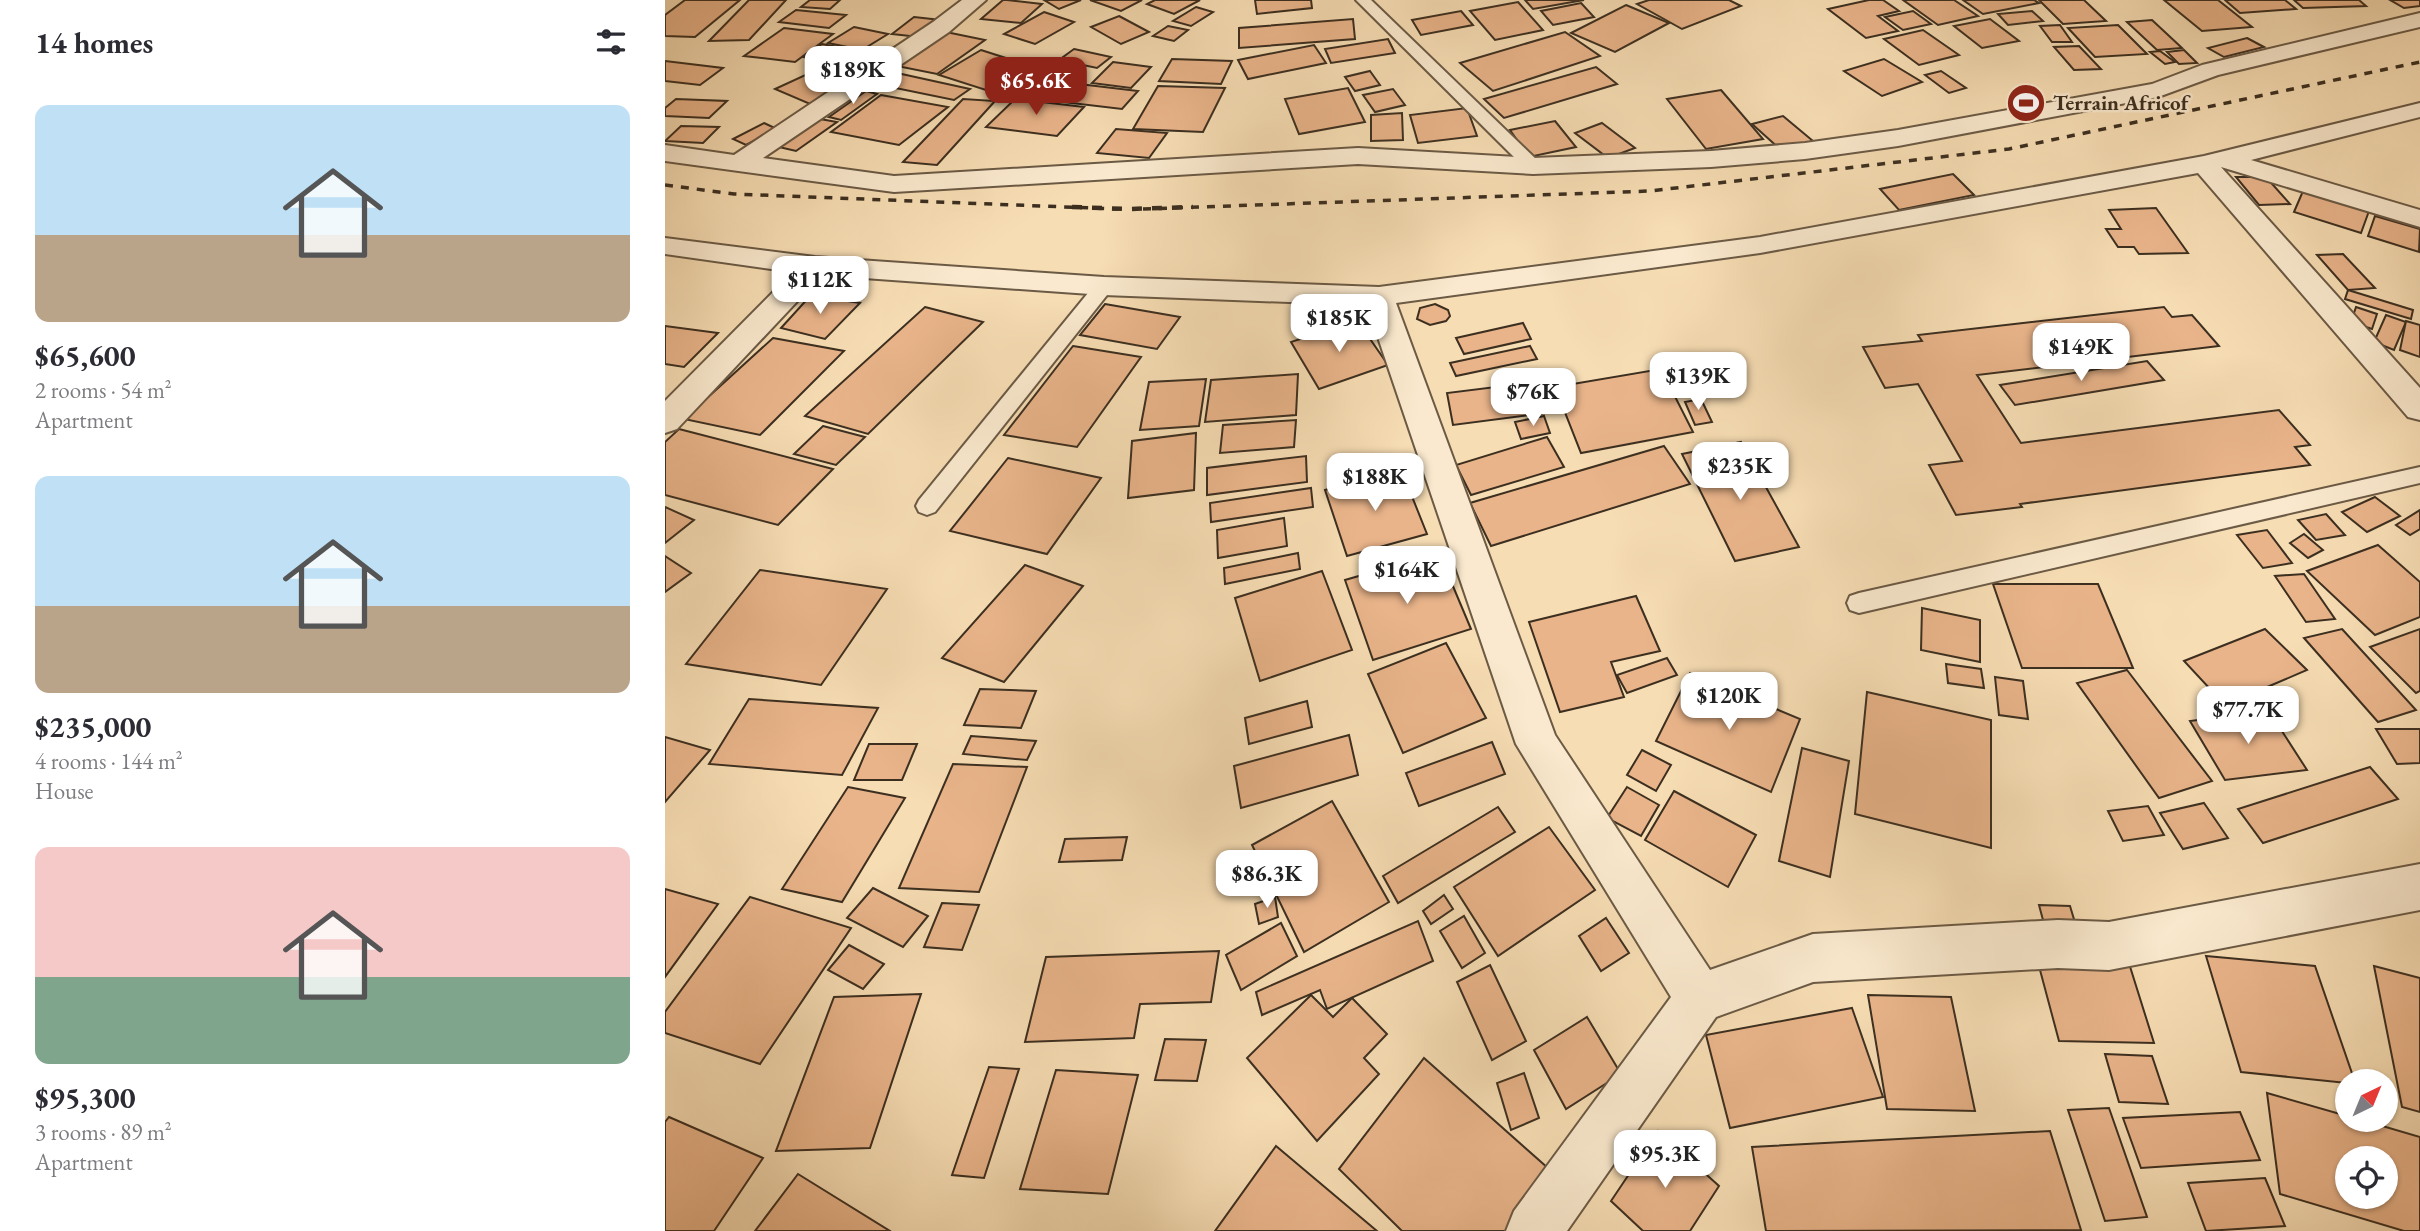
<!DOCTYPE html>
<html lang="en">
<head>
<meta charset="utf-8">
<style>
	:root { --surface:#fff; --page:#f7f7f7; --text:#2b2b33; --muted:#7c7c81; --accent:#8f2418 }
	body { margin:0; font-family:"EB Garamond",serif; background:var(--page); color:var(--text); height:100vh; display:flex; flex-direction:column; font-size:26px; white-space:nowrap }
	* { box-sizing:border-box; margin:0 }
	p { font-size:23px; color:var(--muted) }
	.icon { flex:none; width:38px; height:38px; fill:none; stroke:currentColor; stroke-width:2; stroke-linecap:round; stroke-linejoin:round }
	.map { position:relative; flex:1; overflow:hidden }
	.details { display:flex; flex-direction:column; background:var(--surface); width:665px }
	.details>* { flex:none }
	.needle { width:46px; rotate:43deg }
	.buttons { position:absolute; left:1670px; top:1069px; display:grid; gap:14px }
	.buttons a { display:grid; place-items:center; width:63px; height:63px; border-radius:50%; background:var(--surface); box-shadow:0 2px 5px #0004; font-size:35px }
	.price { position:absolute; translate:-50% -60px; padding:0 16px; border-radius:14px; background:#fff; color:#222; font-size:23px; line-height:46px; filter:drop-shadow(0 2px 4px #0008) }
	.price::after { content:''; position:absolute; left:50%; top:42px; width:21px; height:16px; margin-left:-10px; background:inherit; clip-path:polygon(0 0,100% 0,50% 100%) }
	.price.current { background:var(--accent); color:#fff }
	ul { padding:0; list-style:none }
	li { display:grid; align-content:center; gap:14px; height:371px; padding:0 35px }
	li span { display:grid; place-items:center; height:217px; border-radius:14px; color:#555 }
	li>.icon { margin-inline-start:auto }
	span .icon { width:126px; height:126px; fill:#fffc; stroke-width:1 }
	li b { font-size:30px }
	h2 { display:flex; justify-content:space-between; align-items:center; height:84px; padding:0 35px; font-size:30px }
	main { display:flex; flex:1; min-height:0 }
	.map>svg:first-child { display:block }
	.building { fill:#e9b48a; stroke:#3c2f20; stroke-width:2; fill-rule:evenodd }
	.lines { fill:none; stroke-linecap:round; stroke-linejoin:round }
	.lane-casing { stroke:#6b5a45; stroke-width:4 }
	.street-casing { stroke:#6b5a45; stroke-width:4 }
	.lane { fill:#fae9ce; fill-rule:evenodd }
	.street { fill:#fae9ce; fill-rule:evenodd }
	.rail-far1 { stroke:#3c2f20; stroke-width:3.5; stroke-dasharray:8 8; stroke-linecap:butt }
	.rail { stroke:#3c2f20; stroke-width:4.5; stroke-dasharray:10 10; stroke-linecap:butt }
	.labels { text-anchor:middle; stroke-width:5; stroke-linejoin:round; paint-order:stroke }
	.far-poi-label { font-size:21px; font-weight:bold; fill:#3c2f20; stroke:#fae9ce; text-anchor:start }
</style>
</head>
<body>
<main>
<section class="details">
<h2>14 homes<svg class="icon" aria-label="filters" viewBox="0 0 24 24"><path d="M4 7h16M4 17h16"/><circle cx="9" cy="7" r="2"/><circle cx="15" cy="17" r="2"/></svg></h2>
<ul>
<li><span style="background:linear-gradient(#bfe0f5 60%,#b9a48a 0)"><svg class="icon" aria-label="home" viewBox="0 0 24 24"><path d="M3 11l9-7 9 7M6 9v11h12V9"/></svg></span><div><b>$65,600</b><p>2 rooms · 54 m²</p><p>Apartment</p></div></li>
<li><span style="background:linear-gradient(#bfe0f5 60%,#b9a48a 0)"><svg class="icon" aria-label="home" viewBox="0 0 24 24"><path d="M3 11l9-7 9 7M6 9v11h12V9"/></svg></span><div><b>$235,000</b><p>4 rooms · 144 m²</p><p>House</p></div></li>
<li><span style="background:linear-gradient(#f6c9c9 60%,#7fa58c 0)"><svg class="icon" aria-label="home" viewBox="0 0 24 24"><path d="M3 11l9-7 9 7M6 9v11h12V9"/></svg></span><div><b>$95,300</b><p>3 rooms · 89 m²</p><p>Apartment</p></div></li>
</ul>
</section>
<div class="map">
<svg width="1755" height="1231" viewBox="0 0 1755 1231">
	<rect width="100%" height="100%" fill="#f7ddb4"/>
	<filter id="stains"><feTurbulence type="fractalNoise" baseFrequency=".00286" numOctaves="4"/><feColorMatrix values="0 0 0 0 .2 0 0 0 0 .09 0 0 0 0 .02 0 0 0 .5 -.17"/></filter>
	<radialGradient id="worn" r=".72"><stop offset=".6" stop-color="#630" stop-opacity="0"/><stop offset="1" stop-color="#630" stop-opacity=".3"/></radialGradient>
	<g class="building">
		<path d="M20 0H75L30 37 0 36V15Z"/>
		<path d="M84 0H121L84 40 44 41Z"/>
		<path d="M145 0H175L165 9 136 7Z"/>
		<path d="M338 0H342L377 4 356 23 316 19Z"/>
		<path d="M379 0H416L394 9Z"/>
		<path d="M425 0H477L456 11Z"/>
		<path d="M490 0H535L509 14 482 4Z"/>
		<path d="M590 0H646L647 8 592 14Z"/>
		<path d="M860 0H919L868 9Z"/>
		<path d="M984 0H1064L1076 6 1017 29 972 4Z"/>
		<path d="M1204 0H1218L1234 11 1213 16 1233 31 1201 38 1163 9Z"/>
		<path d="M1238 0H1289L1313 16 1273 25Z"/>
		<path d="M1298 0H1369L1374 3 1318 14Z"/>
		<path d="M1374 0H1419L1441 21 1398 24Z"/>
		<path d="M1499 0H1553L1587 27 1537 31Z"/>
		<path d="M1560 0H1620L1631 9 1575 13Z"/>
		<path d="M1629 0H1694L1701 6 1638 8Z"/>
		<path d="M1725 0H1755V6L1739 8Z"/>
		<path d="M853 2 878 30 830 40 805 11Z"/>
		<path d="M916 3 929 17 888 25 876 11Z"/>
		<path d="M961 5 1004 23 950 52 906 33Z"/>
		<path d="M531 7 548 12 526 26 508 21Z"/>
		<path d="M131 10 181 15 164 28 114 22Z"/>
		<path d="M796 11 808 25 756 35 747 20Z"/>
		<path d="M1248 11 1266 24 1238 30 1220 17Z"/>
		<path d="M1367 11 1378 21 1343 25 1333 14Z"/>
		<path d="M379 12 409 22 370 44 339 34Z"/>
		<path d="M454 16 484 32 456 44 426 27Z"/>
		<path d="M249 17 276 20 254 37 227 34Z"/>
		<path d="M688 19 690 39 574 48V28Z"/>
		<path d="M1325 19 1354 41 1317 48 1289 26Z"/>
		<path d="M1487 20 1517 48 1492 50 1462 22Z"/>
		<path d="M1395 25 1407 42H1387L1375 26Z"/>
		<path d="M1453 25 1482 54 1430 57 1403 28Z"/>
		<path d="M503 26 523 30 509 41 488 36Z"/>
		<path d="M189 27 223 34 197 50 163 43Z"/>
		<path d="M119 28 168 34 130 62 79 56Z"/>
		<path d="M1258 30 1294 55 1254 65 1219 39Z"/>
		<path d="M281 32 320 40 272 74 232 66Z"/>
		<path d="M900 32 935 56 828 91 795 63Z"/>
		<path d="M1582 38 1599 47 1559 57 1543 48Z"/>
		<path d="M723 39 730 53 666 63 660 49Z"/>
		<path d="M157 44 189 50 170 63 138 57Z"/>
		<path d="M649 45 661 63 583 79 573 60Z"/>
		<path d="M1414 46 1436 69 1409 70 1389 47Z"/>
		<path d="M409 49 446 57 432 68 394 60Z"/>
		<path d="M316 50 366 66 324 91 274 75Z"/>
		<path d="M1519 50 1532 63 1514 64 1502 52Z"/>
		<path d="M1495 51 1510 62 1500 64 1485 52Z"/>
		<path d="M507 59 567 61 556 84 494 81Z"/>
		<path d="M1219 59 1257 82 1217 96 1179 71Z"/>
		<path d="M199 60 213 64 191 77 177 73Z"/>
		<path d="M0 61 58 68 35 85 0 81Z"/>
		<path d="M448 62 486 67 466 88 427 83Z"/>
		<path d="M931 67 952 84 839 118 819 99Z"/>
		<path d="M149 71 183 86 145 104 110 89Z"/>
		<path d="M223 71 305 89 289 100 206 83Z"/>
		<path d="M705 71 715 85 690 91 680 77Z"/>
		<path d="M1276 71 1301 88 1284 93 1260 75Z"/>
		<path d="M414 84 473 91 457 109 398 102Z"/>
		<path d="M493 86 560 88 538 132 468 129Z"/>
		<path d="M683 88 700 122 634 134 620 99Z"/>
		<path d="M728 89 740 105 710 112 698 95Z"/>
		<path d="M1056 90 1098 139 1041 149 1002 99Z"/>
		<path d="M201 91 212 94 176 120 164 117Z"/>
		<path d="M216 95 283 107 234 145 166 132Z"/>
		<path d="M11 99 62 101 44 118 0 116V108Z"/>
		<path d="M298 99 330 101 272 165 238 162Z"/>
		<path d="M350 99 419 107 392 136 321 127Z"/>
		<path d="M802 108 812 136 753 143 745 115Z"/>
		<path d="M737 113 738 140 706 141V115Z"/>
		<path d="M1118 116 1148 141 1116 150 1087 124Z"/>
		<path d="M155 119 172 122 131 151 114 147Z"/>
		<path d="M890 121 911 147 864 157 845 130Z"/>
		<path d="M99 123 112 129 81 145 68 139Z"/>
		<path d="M937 123 970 148 943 158 910 133Z"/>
		<path d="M16 126 54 127 38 143 0 141Z"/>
		<path d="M451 129 502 133 484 158 432 153Z"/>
		<path d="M1288 174 1309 195 1234 210 1215 189Z"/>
		<path d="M1571 177H1601L1625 204 1594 205Z"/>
		<path d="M1638 191 1704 211 1696 233 1629 212Z"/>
		<path d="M1491 208 1523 253 1474 254 1469 247H1453L1441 229H1456L1444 210Z"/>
		<path d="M1710 216 1755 229 1754 252 1703 236Z"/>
		<path d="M1678 254 1710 288 1683 290 1652 255Z"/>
		<path d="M1683 290 1748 310 1746 319 1680 299Z"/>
		<path d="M146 295 195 303 160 339 116 328Z"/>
		<path d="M440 304 515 317 492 349 415 335Z"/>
		<path d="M770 304 783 310 785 316 781 321 765 325 752 319 755 308Z"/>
		<path d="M260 307 318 322 203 434 140 416Z"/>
		<path d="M1499 307 1507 317 1527 315 1554 346 1312 375 1356 443 1614 410 1645 445 1630 447 1645 465 1355 504 1357 507 1291 515 1264 465 1297 461 1253 384 1220 388 1198 347 1257 341 1253 335Z"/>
		<path d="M1691 307 1712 314 1707 329 1686 322Z"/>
		<path d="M1721 315 1741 322 1729 350 1709 342Z"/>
		<path d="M692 320 723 365 654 389 626 342Z"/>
		<path d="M1741 321 1755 325V357L1735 350Z"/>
		<path d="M858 323 866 339 799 354 791 338Z"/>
		<path d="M0 326 53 333 19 367 0 364Z"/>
		<path d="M108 338 179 351 95 435 19 419Z"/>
		<path d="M408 346 476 357 412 447 339 435Z"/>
		<path d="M865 346 872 359 791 376 785 363Z"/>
		<path d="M1482 361 1499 380 1350 405 1335 385Z"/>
		<path d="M996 369 1028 432 916 453 890 387Z"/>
		<path d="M633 374 631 415 540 422 546 380Z"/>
		<path d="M541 379 534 426 475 430 484 382Z"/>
		<path d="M872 382 881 413 788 425 782 393Z"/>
		<path d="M1036 399 1047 422 1030 425 1020 402Z"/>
		<path d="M879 416 885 433 856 439 850 422Z"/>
		<path d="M631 420 629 447 555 453 558 425Z"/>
		<path d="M158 426 200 437 171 465 129 454Z"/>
		<path d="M14 429 168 469 113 525 0 495V442Z"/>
		<path d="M531 433 529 490 463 498 467 441Z"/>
		<path d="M882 437 899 467 806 495 791 465Z"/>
		<path d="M1076 442 1134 547 1070 561 1017 454Z"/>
		<path d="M999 446 1025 484 826 546 805 503Z"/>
		<path d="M641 456 642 482 542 495V468Z"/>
		<path d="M343 458 436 478 382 554 285 531Z"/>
		<path d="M736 469 762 534 682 556 660 490Z"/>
		<path d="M646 488 648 507 546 522 545 503Z"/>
		<path d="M1710 497 1735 516 1702 532 1677 512Z"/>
		<path d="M0 507 29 520 0 543Z"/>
		<path d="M1755 510V529L1745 535 1731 525Z"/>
		<path d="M1661 514 1680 535 1651 540 1633 520Z"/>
		<path d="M619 518 622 546 553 558 552 530Z"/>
		<path d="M1602 530 1627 563 1598 568 1572 535Z"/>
		<path d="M1639 534 1658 550 1643 558 1625 543Z"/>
		<path d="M1713 545 1755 582V617L1710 635 1642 571Z"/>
		<path d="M633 553 635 569 560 584 559 568Z"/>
		<path d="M774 553 806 629 708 660 680 580Z"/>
		<path d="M0 556 26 573 0 592Z"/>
		<path d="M360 565 418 586 339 682 277 658Z"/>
		<path d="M95 570 222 589 156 685 21 664Z"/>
		<path d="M657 571 687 650 595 681 570 598Z"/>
		<path d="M1639 574 1670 619 1641 622 1610 576Z"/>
		<path d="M1328 584H1433L1468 668H1357Z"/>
		<path d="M971 596 995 651 946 662 959 697 895 712 864 622Z"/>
		<path d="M1257 608 1315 620V662L1256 650Z"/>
		<path d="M1600 629 1642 670 1560 705 1519 661Z"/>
		<path d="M1677 629 1751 710 1713 722 1639 638Z"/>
		<path d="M1755 629V691L1751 693 1705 647Z"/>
		<path d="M781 643 821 718 738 753 703 674Z"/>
		<path d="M1002 658 1012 675 962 693 952 675Z"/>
		<path d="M1281 664 1316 669 1319 688 1283 683Z"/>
		<path d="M1462 670 1547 781 1494 798 1412 683Z"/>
		<path d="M1025 673 1135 719 1106 792 991 741Z"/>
		<path d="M1330 677 1358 681 1363 719 1334 715Z"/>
		<path d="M315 689 371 691 356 728 299 725Z"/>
		<path d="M1202 692 1326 720V848L1190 814Z"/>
		<path d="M84 699 213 708 177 775 44 764Z"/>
		<path d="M642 701 647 727 584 744 580 718Z"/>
		<path d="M1604 711 1642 770 1560 780 1525 721Z"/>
		<path d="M1711 729H1755V763L1732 764Z"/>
		<path d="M684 735 693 775 576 808 569 766Z"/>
		<path d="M306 736 371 741 362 760 298 754Z"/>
		<path d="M0 737 45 750 0 802Z"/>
		<path d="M827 742 840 774 754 806 741 773Z"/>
		<path d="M204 744H252L237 780H189Z"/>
		<path d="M1137 748 1184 761 1165 877 1114 861Z"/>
		<path d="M977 750 1006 765 991 791 962 775Z"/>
		<path d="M288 764 362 767 314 892 234 888Z"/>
		<path d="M1705 767 1733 799 1598 843 1573 809Z"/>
		<path d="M183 787 240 798 177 902 117 889Z"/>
		<path d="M962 787 994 805 976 836 942 818Z"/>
		<path d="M1009 791 1091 835 1063 887 980 840Z"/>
		<path d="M667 801 724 902 639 952 587 845Z"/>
		<path d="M1539 803 1563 838 1518 849 1495 813Z"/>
		<path d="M1483 806 1499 835 1458 841 1443 811Z"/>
		<path d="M833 807 850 832 733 903 718 876Z"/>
		<path d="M884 827 930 890 833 956 789 887Z"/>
		<path d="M462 837 457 860 394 862 400 839Z"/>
		<path d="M208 888 263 916 238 947 182 918Z"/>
		<path d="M0 889 53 904 0 977Z"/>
		<path d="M779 895 788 909 766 924 758 911Z"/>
		<path d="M85 897 186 928 95 1064 0 1033V1012Z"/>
		<path d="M610 897 613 917 594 924 590 904Z"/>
		<path d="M277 903 314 905 297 950 259 947Z"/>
		<path d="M1374 905 1405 906 1414 936 1382 935Z"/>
		<path d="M799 916 820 953 797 968 775 931Z"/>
		<path d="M941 918 964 953 936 971 914 936Z"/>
		<path d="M753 921 768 961 662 1009 655 990 597 1015 591 992Z"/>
		<path d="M616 923 632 956 576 990 561 955Z"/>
		<path d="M184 945 219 964 198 989 163 970Z"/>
		<path d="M554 951 546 1002 475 1004 469 1038 360 1042 381 957Z"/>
		<path d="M1371 955 1462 957 1489 1043 1394 1041Z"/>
		<path d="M1541 956 1650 966 1690 1082 1682 1083 1576 1072Z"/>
		<path d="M825 965 861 1041 827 1060 792 982Z"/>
		<path d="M1709 966 1755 978V1112L1737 1107Z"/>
		<path d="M256 994 205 1148 111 1151 169 997Z"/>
		<path d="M646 995 668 1017 687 998 722 1034 699 1058 714 1074 652 1141 582 1058Z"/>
		<path d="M1203 995 1286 997 1310 1111 1222 1109Z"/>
		<path d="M1187 1008 1218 1097 1065 1128 1041 1035Z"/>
		<path d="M922 1017 956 1074 901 1109 869 1050Z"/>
		<path d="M500 1039 541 1040 532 1081 490 1080Z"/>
		<path d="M1440 1054 1487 1056 1503 1104 1454 1102Z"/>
		<path d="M759 1058 884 1169 842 1231H737L674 1169Z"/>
		<path d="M324 1067 354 1069 319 1178 287 1175Z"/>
		<path d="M391 1070 473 1075 443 1194 355 1189Z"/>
		<path d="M859 1073 874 1118 846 1130 832 1083Z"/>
		<path d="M1602 1093 1682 1116V1120H1697L1755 1137V1231H1739L1615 1194ZM1682 1158H1720V1197H1682Z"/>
		<path d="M1444 1108 1482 1217 1440 1221 1403 1110Z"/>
		<path d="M1575 1112 1595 1160 1476 1168 1458 1118Z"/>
		<path d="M4 1117 98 1158 49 1231H0V1122Z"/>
		<path d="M993 1131 1054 1186 1025 1231H978L946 1201Z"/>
		<path d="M1385 1131 1416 1230 1101 1231 1087 1147Z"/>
		<path d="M611 1146 712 1231H550Z"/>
		<path d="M133 1174 225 1231H90Z"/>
		<path d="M1600 1178 1620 1226 1541 1231 1523 1183Z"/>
	</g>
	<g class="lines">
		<g class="lane-casing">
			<g id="lane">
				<path d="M691 0H706L874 162 876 166 874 170H862Z"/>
				<path d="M439 280 448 286 446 290 270 512 262 515 254 512 251 506 254 500 432 282Z"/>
				<path d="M1755 467V483L1194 613 1185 610 1182 603 1185 596 1194 593Z"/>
			</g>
		</g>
		<g class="street-casing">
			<g id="street">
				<path d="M297 0H321L284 32 98 158 229 176 693 148 868 158 1046 151 1140 143 1233 130 1487 84 1537 65 1755 13V27L1553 75 1493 97 1233 146 1140 159 1046 167 868 174 693 164 229 192 0 161V145L69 155 268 22Z"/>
				<path d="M1755 103V117L1586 160 1755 210V227L1556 167 1755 388V420L1743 417 1533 173 1095 253 731 303 890 735 1045 970 1148 934 1393 920 1444 922 1755 864V910L1444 970 1393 968 1148 982 1051 1017 902 1231H841L849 1211 1006 997 851 744 702 305 439 295 157 275 12 429 0 433V401L128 272 0 254V238L150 257 439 277 714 287 1095 237 1539 156Z"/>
			</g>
		</g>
		<use href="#lane" class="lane"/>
		<use href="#street" class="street"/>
		<g class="rail-far1">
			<path d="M0 185 69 194 453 209"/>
			<path d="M478 209 985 191 1344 149 1755 62"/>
		</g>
		<path class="rail" d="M407 207 465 209 528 207"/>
	</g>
	<defs>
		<g id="stadium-disc" transform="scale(2.0125)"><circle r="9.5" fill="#8f2418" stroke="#fae9ce"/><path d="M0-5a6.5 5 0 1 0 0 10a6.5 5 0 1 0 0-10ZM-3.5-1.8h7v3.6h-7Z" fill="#fff"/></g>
	</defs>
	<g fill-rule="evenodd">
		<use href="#stadium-disc" x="1361" y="103"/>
	</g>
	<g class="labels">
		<g class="far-poi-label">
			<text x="1388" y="110">Terrain Africof</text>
		</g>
	</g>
	<rect width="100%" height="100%" filter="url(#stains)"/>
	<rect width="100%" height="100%" fill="url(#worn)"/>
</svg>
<div class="buttons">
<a><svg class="needle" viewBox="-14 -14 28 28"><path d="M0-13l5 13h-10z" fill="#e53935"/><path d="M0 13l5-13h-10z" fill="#7c7c81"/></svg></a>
<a><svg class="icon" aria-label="locate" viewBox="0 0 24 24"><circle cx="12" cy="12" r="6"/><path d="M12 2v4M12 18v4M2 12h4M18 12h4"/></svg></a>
</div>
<b class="price" style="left:188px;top:106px">$189K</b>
<b class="price current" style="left:371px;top:117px">$65.6K</b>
<b class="price" style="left:155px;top:316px">$112K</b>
<b class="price" style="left:674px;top:354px">$185K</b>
<b class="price" style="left:1416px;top:383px">$149K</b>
<b class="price" style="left:1033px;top:412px">$139K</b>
<b class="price" style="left:868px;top:428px">$76K</b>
<b class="price" style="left:1075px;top:502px">$235K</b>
<b class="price" style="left:710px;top:513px">$188K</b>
<b class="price" style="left:742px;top:606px">$164K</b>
<b class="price" style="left:1064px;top:732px">$120K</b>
<b class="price" style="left:1583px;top:746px">$77.7K</b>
<b class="price" style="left:602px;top:910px">$86.3K</b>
<b class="price" style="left:1000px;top:1190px">$95.3K</b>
</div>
</main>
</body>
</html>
